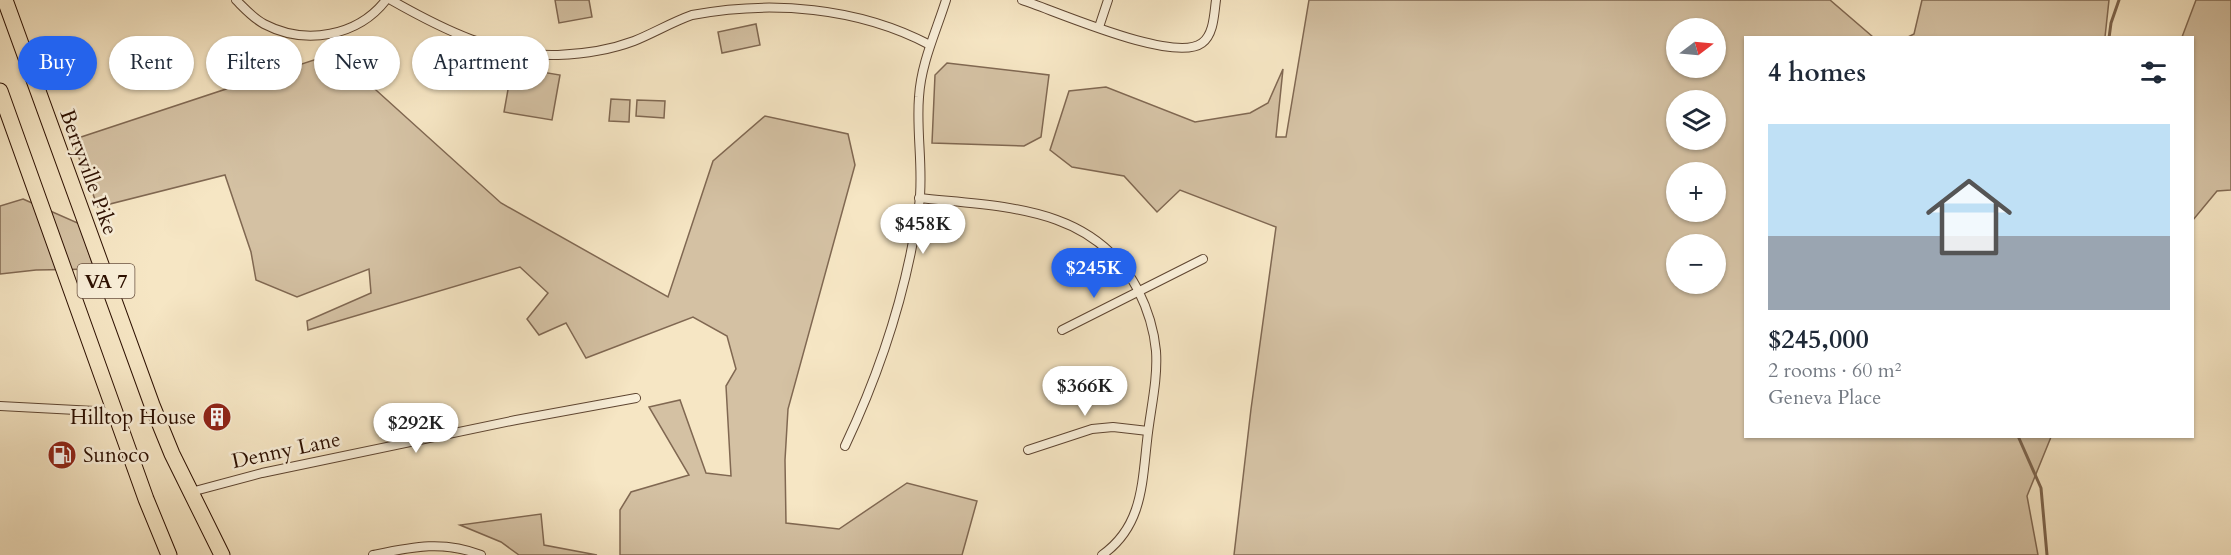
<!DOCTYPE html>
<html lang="en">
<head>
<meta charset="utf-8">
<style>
	:root { --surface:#fff; --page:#f6f6f7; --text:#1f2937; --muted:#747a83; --line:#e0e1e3; --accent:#2563eb }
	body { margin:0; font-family:Cardo,serif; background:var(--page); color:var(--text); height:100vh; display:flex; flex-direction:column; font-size:22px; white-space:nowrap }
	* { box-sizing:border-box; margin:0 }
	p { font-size:20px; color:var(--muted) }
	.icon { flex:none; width:33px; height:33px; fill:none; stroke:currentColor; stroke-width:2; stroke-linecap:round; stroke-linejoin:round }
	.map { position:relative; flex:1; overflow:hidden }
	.details { position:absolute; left:1744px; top:36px; width:450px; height:402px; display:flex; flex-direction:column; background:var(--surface); border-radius:0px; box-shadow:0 2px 4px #0004 }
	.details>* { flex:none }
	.hud { position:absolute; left:18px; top:36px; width:570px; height:54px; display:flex; gap:12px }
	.needle { width:39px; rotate:74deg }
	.fabs { position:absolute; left:1666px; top:18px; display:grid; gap:12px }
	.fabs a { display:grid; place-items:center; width:60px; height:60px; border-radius:50%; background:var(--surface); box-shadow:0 2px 4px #0004; font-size:30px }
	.price { position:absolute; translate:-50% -51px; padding:0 14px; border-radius:21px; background:#fff; color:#222; font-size:20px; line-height:39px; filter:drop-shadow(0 2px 3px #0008) }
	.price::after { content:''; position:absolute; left:50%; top:36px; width:18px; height:14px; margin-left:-9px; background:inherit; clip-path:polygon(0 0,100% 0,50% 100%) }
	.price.selected { background:var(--accent); color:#fff }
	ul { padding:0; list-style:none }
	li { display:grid; align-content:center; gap:12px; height:318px; padding:0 24px }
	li+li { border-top:2px solid var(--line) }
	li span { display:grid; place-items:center; height:186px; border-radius:0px; color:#555 }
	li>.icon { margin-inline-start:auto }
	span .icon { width:108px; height:108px; fill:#fffc; stroke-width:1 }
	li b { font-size:26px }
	h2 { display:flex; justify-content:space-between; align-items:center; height:72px; padding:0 24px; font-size:26px }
	.tag { padding:0 21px; border-radius:27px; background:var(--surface); box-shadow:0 2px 4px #0004; font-size:21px; line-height:54px }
	.tag.selected { background:var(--accent); color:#fff }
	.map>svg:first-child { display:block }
	.green { fill:#d4c1a3; stroke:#806852; stroke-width:1.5; fill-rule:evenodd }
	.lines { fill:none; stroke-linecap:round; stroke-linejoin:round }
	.stream { stroke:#7c644d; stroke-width:3 }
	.street-casing { stroke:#5e4531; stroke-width:10 }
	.highway-casing { stroke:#2c0f00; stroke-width:17 }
	.street { stroke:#f9efd9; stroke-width:8 }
	.highway { stroke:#f6e6c4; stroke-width:15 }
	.labels { text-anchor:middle; stroke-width:5; stroke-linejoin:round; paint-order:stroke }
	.shield { fill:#f9efd9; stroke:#6a5241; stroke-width:1.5 }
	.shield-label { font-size:20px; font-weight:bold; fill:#2c0f00 }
	.street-label { font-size:21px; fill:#2c0f00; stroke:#f9efd9 }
	.poi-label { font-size:21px; fill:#2c0f00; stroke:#f9efd9; text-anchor:end }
</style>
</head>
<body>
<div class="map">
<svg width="2231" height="555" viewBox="0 0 2231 555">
	<rect width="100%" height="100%" fill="#f6e6c4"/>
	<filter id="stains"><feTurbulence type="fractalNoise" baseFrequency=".00333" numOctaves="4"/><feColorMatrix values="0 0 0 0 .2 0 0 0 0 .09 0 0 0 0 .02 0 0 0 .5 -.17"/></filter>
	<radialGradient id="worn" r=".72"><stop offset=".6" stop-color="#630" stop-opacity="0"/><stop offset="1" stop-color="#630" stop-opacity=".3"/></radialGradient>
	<g class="green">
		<path d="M555 0H589L592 17 559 23Z"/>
		<path d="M1309 0H1830L1873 37 1746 38V436L2051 437 2027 496 2038 555H1234L1251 409 1276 227 1180 190 1157 212 1124 176 1072 167 1050 150 1069 91 1106 87 1195 122 1250 113 1268 103 1283 69 1276 137H1286ZM1677 28H1716V68H1677ZM1677 100H1716V140H1677ZM1677 172H1716V212H1677ZM1677 244H1716V284H1677Z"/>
		<path d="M1922 0H2109L2105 37H1908L1914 34Z"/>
		<path d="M2196 0H2231V190L2217 191 2193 220V38L2182 37Z"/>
		<path d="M756 24 760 45 722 53 718 32Z"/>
		<path d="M335 53 501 203 668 297 713 161 765 116 848 134 855 165 788 409 785 460 786 523 839 529 907 483 977 501 962 555H620V510L631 492 689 475 649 407 680 400 706 473 731 476 726 386 736 369 727 336 693 317 586 358 566 323 539 335 527 319 548 293 520 267 308 330 307 321 371 293 369 269 297 297 256 280 251 252 225 175 98 207 72 140Z"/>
		<path d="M947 63 1049 75 1041 137 1024 146 932 143 935 75Z"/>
		<path d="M512 67 560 75 552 120 504 112Z"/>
		<path d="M611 99 630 100 629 122 609 121Z"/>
		<path d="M637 100 665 101 664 118 636 116Z"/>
		<path d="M23 199 80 224 94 269 36 270 0 274V206Z"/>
		<path d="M541 514 544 545 597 555H519L501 542 460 525Z"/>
	</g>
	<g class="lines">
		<g class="stream">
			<path d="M2109 38 2111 23 2119 0"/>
			<path d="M2018 436 2041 488 2047 555"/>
		</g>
		<g class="street-casing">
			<g id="street">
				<path d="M236 0C245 9 253 18 264 24 306 46 358 36 386 0"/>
				<path d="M391 0C442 29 497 57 558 55 583 54 610 50 634 41 654 33 672 22 692 15 771 0 858 7 930 45"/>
				<path d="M1022 0C1056 11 1174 64 1202 43 1214 34 1214 14 1216 0"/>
				<path d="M1099 27 1108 0"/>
				<path d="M919 198C1002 207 1094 205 1138 290 1148 310 1154 329 1156 351 1158 381 1150 411 1147 441 1142 485 1142 527 1102 555"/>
				<path d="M1062 330 1203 259"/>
				<path d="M0 406 114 412"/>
				<path d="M845 446C881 370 907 290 919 206 924 171 916 133 919 97 921 63 936 32 946 0"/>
				<path d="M1028 450 1092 429 1113 427 1148 431"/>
				<path d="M191 492 262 473 516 420 636 398"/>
				<path d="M373 555C412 547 443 540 481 555"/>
			</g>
		</g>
		<g class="highway-casing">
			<g id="highway">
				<path d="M5 0 152 405 172 454 222 555"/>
				<path d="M0 91 146 499 169 555"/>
			</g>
		</g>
		<use href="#street" class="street"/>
		<use href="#highway" class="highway"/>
	</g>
	<defs>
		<g id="building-disc" transform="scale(1.5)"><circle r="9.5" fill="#8f2418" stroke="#f9efd9"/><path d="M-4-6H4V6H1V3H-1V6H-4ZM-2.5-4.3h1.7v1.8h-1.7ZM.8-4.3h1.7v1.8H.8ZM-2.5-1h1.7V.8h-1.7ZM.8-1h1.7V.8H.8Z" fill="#fff"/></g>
		<g id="fuel-disc" transform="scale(1.5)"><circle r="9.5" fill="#8f2418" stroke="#f9efd9"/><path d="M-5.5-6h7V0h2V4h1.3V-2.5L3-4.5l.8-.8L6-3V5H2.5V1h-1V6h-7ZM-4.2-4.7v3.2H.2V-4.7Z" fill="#fff"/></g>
	</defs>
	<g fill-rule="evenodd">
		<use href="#building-disc" x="217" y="417"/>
		<use href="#fuel-disc" x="62" y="455"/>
	</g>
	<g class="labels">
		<rect class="shield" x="77.5" y="264" width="57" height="34" rx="4.5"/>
		<g class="shield-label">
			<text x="106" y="288">VA 7</text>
		</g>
		<g class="street-label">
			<text transform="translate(89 172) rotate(70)" y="7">Berryville Pike</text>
			<text transform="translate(286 450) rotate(-12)" y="7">Denny Lane</text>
		</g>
		<g class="poi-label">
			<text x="196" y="424">Hilltop House</text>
			<text x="83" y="462" text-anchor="start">Sunoco</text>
		</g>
	</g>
	<rect width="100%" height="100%" filter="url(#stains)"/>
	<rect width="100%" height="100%" fill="url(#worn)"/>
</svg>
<div class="fabs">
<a><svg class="needle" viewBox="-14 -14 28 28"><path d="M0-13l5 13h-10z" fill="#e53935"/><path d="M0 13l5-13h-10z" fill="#747a83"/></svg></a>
<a><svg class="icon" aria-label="layers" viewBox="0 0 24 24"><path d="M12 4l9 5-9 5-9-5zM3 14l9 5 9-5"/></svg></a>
<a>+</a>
<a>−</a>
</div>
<b class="price" style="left:923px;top:255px">$458K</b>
<b class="price selected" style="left:1094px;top:299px">$245K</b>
<b class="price" style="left:1085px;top:417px">$366K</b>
<b class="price" style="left:416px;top:454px">$292K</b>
<div class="hud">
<a class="tag selected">Buy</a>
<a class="tag">Rent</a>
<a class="tag">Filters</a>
<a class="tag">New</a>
<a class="tag">Apartment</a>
</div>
<section class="details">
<h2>4 homes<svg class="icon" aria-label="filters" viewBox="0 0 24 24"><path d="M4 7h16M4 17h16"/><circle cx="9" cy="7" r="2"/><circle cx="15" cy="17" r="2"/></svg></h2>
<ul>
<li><span style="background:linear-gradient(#bfe0f5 60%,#9aa5b1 0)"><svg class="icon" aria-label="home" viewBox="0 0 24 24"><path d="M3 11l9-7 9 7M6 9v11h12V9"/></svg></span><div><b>$245,000</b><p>2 rooms · 60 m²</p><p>Geneva Place</p></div></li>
</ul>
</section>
</div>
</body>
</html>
